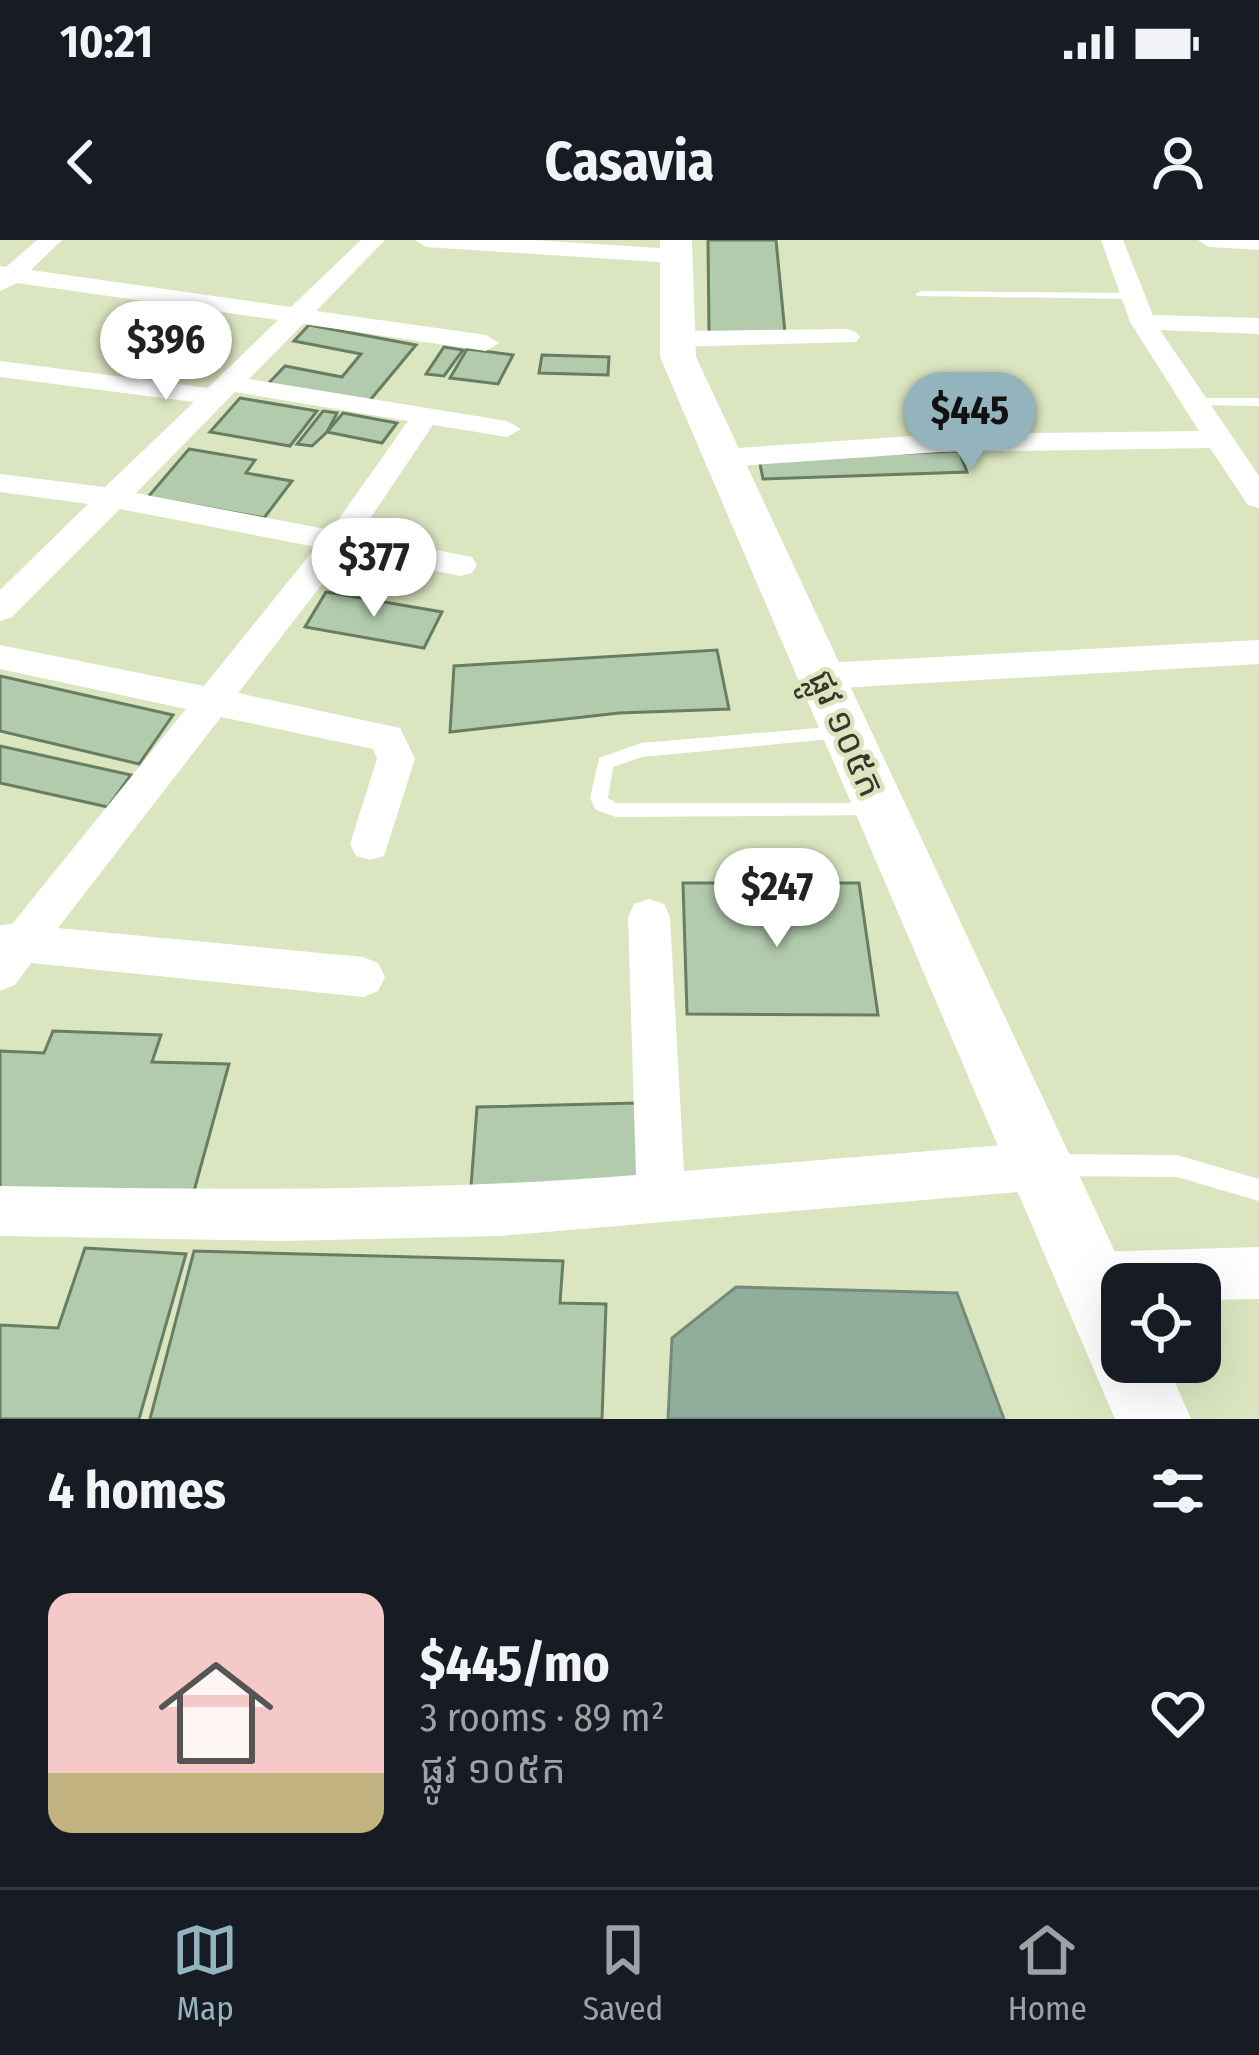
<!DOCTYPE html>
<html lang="en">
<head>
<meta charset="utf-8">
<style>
	:root { --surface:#171b24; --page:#20242c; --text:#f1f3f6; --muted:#9ea1a6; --line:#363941; --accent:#94b4bd }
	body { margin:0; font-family:"Fira Sans Condensed","Noto Sans Khmer",sans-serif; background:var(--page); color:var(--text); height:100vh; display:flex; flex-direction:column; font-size:45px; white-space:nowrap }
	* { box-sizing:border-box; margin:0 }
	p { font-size:39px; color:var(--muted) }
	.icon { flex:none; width:66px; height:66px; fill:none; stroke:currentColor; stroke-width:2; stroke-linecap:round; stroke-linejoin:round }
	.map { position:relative; height:1179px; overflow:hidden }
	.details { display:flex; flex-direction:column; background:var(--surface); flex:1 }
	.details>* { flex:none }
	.fabs { position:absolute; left:1101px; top:1023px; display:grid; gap:24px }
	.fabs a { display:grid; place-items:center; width:120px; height:120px; border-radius:24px; background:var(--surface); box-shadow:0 12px 48px #0002; font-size:60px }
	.price { position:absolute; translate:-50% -102px; padding:0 27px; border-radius:42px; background:#fff; color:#222; font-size:39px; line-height:78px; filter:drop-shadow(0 3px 6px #0008) }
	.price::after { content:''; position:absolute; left:50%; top:72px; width:36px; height:27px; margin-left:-18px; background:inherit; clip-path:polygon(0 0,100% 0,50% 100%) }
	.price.current { background:var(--accent); color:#111 }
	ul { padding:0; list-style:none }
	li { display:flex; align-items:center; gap:36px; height:300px; padding:0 48px }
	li+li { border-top:3px solid var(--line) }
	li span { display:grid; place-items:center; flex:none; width:336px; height:240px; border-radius:24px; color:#555 }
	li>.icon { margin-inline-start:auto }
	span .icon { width:144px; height:144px; fill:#fffc; stroke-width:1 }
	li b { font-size:51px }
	h2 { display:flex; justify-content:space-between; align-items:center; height:144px; padding:0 48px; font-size:51px }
	.status { display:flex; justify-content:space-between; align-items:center; height:84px; padding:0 60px; background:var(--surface); direction:ltr }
	.status svg { height:33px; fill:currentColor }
	header { display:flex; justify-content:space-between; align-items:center; height:156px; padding:0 48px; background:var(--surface); font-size:54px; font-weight:700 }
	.tab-bar { display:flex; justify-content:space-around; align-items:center; height:168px; border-top:3px solid var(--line); background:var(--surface); font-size:33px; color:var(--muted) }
	.tab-bar a { display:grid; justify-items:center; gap:6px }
	.tab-bar .current { color:var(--accent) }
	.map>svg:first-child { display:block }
	.water { fill:#91ae9d; stroke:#758b7a; stroke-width:3 }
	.building { fill:#b2cbad; stroke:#677e62; stroke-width:3 }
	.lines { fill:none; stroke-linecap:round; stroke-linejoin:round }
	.lane { fill:#fff; fill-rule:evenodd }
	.street { fill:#fff; fill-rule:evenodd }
	.secondary { fill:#fff; fill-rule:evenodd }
	.labels { text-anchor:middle; stroke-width:9; stroke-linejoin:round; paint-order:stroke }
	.street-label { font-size:36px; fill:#34382a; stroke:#dbe6c1 }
</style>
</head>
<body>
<div class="status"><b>10:21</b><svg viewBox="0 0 49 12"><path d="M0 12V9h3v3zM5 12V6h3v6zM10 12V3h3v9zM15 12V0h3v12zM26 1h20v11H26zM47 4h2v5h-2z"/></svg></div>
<header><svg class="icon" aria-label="back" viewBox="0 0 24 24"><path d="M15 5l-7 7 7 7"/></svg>Casavia<svg class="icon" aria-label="person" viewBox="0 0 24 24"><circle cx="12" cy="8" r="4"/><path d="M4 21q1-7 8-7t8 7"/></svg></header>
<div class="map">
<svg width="1259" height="1179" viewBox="0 0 1259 1179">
	<rect width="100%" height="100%" fill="#dbe6c1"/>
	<path class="water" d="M736 1047 957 1053 1004 1179H668L672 1098Z"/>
	<g class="building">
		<path d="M708 0H776L785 93 709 92Z"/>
		<path d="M309 85 416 105 366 165 266 146 285 126 342 137 361 114 294 101Z"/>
		<path d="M444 107 463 110 444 136 426 134Z"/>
		<path d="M467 109 513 115 498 144 450 138Z"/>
		<path d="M542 115 609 117 608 135 539 133Z"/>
		<path d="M240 158 317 171 290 206 210 192Z"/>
		<path d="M323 171 337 173 327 192 312 206 297 204Z"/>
		<path d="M343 173 397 183 382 203 327 192Z"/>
		<path d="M189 209 255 220 246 233 292 241 264 278 148 257Z"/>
		<path d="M959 211 967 232 763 239 759 219Z"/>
		<path d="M326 352 442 372 424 408 305 387Z"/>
		<path d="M717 410 729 469 619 473 450 492 454 426Z"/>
		<path d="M0 436 173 475 139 524 0 491Z"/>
		<path d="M0 506 131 535 108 567 0 543Z"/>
		<path d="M683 643H859L878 775 687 774Z"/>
		<path d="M53 791 161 795 152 822 229 824 191 962 0 954V811L44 813Z"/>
		<path d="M636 863 661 959 470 960 477 867Z"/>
		<path d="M85 1008 186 1014 139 1179H0V1085L58 1088Z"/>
		<path d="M194 1011 563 1021 560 1063 606 1064 602 1179H150Z"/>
	</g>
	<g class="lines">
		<g class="lane">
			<path d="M921 51 1134 53 1140 56 1134 59 917 56 915 54Z"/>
			<path d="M930 138 936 142 948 203 941 207 934 203 924 142Z"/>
			<path d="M1191 158H1259V166L1187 165 1185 162Z"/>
			<path d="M842 486 850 492 842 498 642 517 613 527 608 558 616 563H878L884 565 887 570 884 575 616 577 596 570 590 558 599 518 641 503Z"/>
			<path d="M1052 914 1177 915 1259 939V961L1177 937 1052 936 1044 933 1041 925 1044 917Z"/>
		</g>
		<g class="street">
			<path d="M37 0H62L31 30 291 67 361 0H385L316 71 486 95 499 103 486 111 303 84 249 139 507 181 521 189 507 197 433 185 359 295 472 317 477 325 472 333 461 336 346 313 238 453 400 488 415 519 384 616 370 620 356 616 350 604 377 519 373 509 221 477 58 688 363 717 378 723 385 737 378 751 363 757 31 723 15 745 0 751V685L12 684 186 469 0 429V405L204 446 316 307 120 269 12 377 0 381V350L88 264 0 252V234L105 247 194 162 0 137V121L208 148 278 80 17 43 0 51V26L6 27ZM235 152 408 181 331 290 136 253Z"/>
			<path d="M415 0H534L675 9 687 16 675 23 426 7Z"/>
			<path d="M1101 0H1123L1153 75 1259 78V94L1160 90 1259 236V268L1248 265 1210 208 941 212 724 227 710 218 724 209 941 194 1199 191 1130 82Z"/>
			<path d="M1198 0H1259V10L1209 7Z"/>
			<path d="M847 89 856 92 860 97 856 102 674 107 661 99 674 91Z"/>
			<path d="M1259 400V424L822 449 810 445 805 436 810 427 822 423Z"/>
			<path d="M649 659 664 664 670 677 684 931 1041 902 1058 909 1065 926 1058 943 1041 950 499 996 281 1001 0 996V946C213 950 424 952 636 935L628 677 634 664Z"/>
			<path d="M1259 1007V1059L1200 1060V1044H1122V1063L1091 1064 1073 1056 1065 1038 1073 1020 1091 1012Z"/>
		</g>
		<path class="secondary" d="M660 0H692L696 117 1130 1044H1122V1122H1166L1191 1179H1115L660 117Z"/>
	</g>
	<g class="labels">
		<g class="street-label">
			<text transform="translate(847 493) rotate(66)" y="13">ផ្លូវ ១០៥ក</text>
		</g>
	</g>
</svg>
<div class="fabs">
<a><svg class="icon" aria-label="locate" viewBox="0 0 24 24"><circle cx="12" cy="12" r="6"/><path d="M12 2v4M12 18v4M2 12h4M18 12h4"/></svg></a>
</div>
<b class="price" style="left:166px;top:163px">$396</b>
<b class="price current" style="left:970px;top:234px">$445</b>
<b class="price" style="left:374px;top:380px">$377</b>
<b class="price" style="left:777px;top:710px">$247</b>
</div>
<section class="details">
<h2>4 homes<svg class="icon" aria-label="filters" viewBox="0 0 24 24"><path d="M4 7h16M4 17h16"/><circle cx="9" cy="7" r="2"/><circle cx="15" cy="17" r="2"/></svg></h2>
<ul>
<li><span style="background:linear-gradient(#f6c9c9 75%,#c2b280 0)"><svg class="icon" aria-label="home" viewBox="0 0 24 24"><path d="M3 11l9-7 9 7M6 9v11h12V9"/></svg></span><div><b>$445/mo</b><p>3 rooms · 89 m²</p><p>ផ្លូវ ១០៥ក</p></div><svg class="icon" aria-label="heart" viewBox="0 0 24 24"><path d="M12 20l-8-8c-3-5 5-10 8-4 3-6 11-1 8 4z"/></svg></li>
</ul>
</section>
<nav class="tab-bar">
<a class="current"><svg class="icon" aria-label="map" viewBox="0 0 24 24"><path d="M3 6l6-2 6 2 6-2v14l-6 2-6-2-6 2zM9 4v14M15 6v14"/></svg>Map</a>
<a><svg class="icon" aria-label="saved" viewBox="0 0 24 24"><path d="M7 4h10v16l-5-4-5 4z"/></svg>Saved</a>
<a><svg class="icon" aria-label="home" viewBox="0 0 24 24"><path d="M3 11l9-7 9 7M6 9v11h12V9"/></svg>Home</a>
</nav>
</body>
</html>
